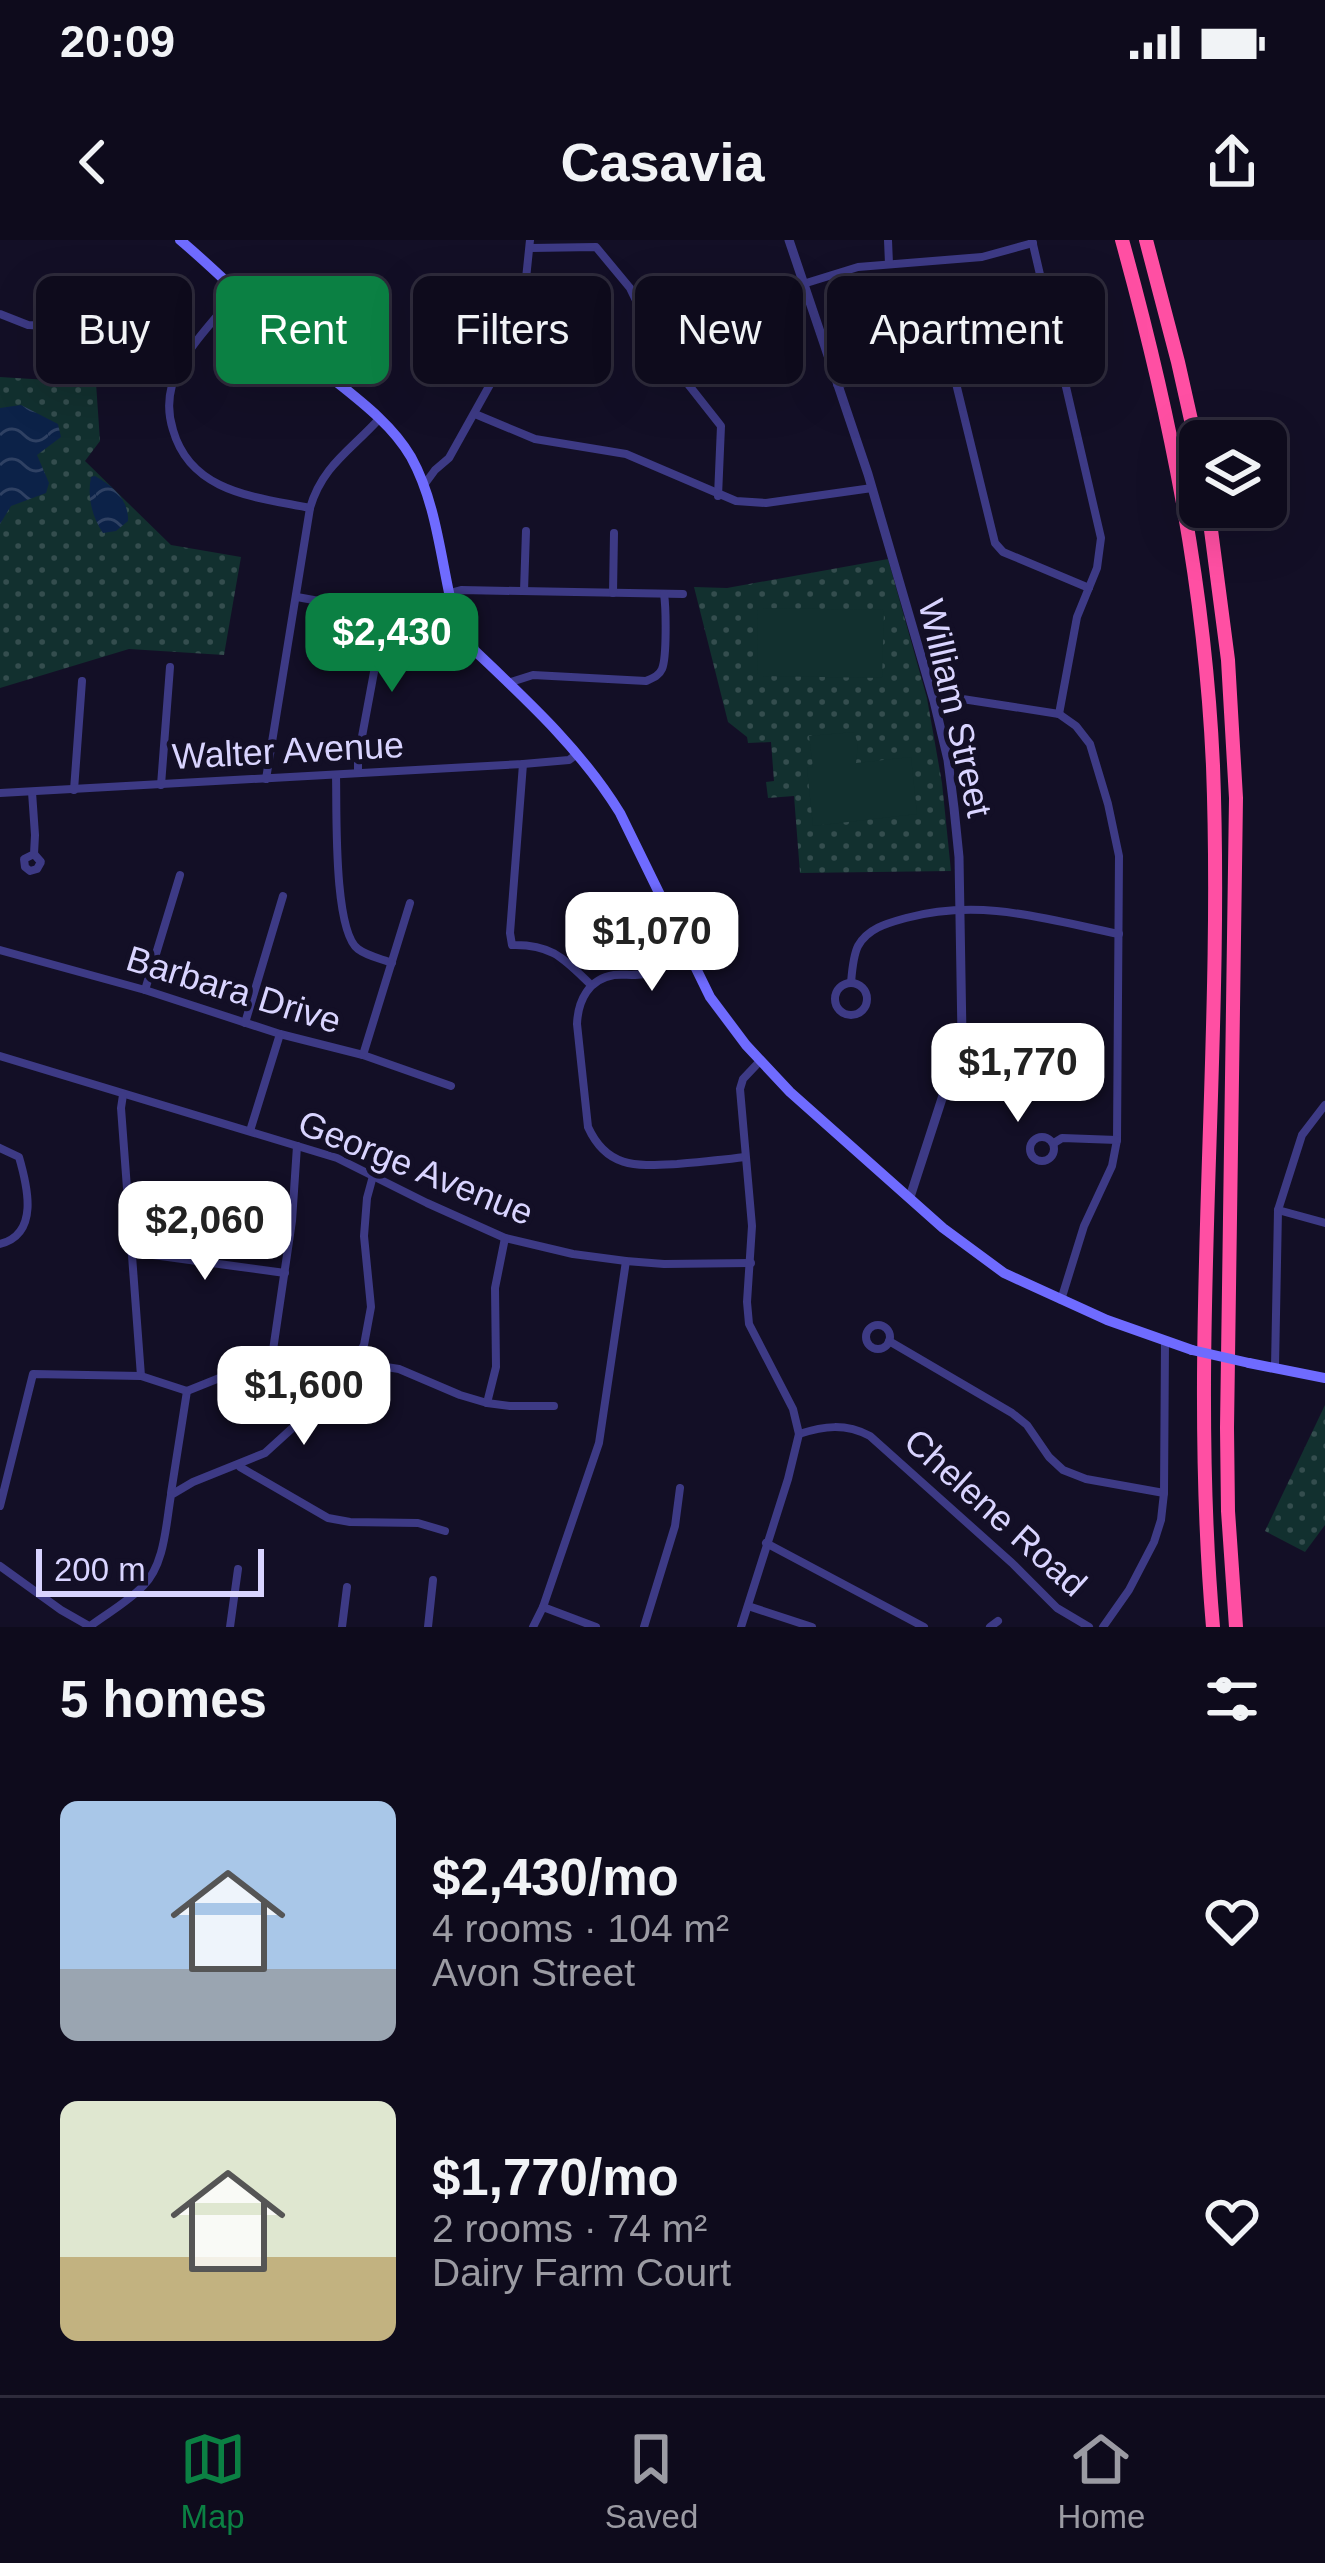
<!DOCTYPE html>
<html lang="en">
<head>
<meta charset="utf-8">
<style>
	:root { --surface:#0e0b1c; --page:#171425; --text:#f1f3f6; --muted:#9b9ba3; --line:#2e2b3b; --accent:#0b8043 }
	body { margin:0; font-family:Arial,sans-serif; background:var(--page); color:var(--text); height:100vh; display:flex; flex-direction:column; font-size:45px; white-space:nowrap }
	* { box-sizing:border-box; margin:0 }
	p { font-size:39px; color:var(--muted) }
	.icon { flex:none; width:66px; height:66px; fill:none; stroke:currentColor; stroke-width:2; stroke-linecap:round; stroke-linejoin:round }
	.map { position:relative; height:1387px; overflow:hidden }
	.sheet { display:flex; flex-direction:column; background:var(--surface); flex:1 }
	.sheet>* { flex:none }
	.banner { position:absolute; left:36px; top:36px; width:1254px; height:108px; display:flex; gap:24px }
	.tools { position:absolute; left:1179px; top:180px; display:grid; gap:24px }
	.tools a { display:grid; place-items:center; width:108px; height:108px; border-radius:18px; background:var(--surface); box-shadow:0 12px 48px #0002,0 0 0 3px var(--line); font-size:60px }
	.scale { position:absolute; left:36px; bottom:30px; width:228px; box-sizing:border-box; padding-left:12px; border:6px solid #d9d4ff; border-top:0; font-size:33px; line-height:42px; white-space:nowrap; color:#d9d4ff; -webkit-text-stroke:9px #130f26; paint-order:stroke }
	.price { position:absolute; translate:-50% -102px; padding:0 27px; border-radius:24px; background:#fff; color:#222; font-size:39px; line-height:78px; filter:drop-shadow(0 3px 6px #0008) }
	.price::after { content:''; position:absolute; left:50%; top:72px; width:36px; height:27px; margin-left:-18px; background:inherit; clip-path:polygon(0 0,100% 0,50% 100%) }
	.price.current { background:var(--accent); color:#fff }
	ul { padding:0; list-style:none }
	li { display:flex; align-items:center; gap:36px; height:300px; padding:0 60px }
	li span { display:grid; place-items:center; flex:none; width:336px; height:240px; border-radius:18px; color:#555 }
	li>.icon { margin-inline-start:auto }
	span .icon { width:144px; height:144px; fill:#fffc; stroke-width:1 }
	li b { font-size:51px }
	h2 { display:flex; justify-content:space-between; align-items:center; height:144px; padding:0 60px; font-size:51px }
	.pill { padding:0 42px; border-radius:18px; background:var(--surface); box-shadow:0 12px 48px #0002,0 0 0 3px var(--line); font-size:42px; line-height:108px }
	.pill.current { background:var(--accent); color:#fff }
	.status { display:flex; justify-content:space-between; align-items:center; height:84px; padding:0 60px; background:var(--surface); direction:ltr }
	.status svg { height:33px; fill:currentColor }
	header { display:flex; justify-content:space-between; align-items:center; height:156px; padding:0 60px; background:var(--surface); font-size:54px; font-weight:700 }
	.tab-bar { display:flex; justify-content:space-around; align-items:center; height:168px; border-top:3px solid var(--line); background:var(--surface); font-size:33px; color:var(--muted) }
	.tab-bar a { display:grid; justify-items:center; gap:6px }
	.tab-bar .current { color:var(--accent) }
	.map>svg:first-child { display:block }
	.grass { fill:url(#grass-dots) }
	.garden { fill:#12302f }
	.water { fill:url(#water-waves) }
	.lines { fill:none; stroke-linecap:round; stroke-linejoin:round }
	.minor { stroke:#3d3a85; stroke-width:8 }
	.tertiary { stroke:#3d3a85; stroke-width:9 }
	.secondary { stroke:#6f6bff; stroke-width:10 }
	.motorway { stroke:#ff4fa3; stroke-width:14 }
	.secondary-bridge { stroke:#6f6bff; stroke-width:10 }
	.labels { text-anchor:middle; stroke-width:10; stroke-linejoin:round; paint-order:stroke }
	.street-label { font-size:36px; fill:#d9d4ff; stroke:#130f26 }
</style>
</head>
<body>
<div class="status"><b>20:09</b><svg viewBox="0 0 49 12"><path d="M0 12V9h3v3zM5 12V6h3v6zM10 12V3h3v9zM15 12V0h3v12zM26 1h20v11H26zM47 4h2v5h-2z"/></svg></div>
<header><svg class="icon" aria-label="back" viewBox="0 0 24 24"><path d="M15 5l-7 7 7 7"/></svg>Casavia<svg class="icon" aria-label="share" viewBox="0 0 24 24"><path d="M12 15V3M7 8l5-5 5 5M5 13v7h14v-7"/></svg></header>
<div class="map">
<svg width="1325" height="1387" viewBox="0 0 1325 1387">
	<defs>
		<pattern id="grass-dots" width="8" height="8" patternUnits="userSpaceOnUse" patternTransform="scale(3)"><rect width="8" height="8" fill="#12302f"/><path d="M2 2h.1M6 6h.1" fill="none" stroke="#344d4e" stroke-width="1.8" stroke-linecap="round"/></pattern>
		<pattern id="water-waves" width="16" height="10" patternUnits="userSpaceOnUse" patternTransform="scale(3)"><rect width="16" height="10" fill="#0c2248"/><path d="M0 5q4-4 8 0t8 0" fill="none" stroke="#2f4163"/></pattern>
	</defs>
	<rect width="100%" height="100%" fill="#130f26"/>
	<g class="grass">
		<path d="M0 137 96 143 100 201 85 221 171 305 241 317 224 415 129 409 0 448Z"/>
		<path d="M888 319 927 458 942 543 951 631 800 633 794 556 768 558 766 542 774 541 771 502 748 503 747 497 728 482 694 347 727 348Z"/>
		<path d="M1325 1165V1285L1305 1312 1265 1291Z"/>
	</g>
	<g class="garden">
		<path d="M758 368 884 370 882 438 757 436Z"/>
		<path d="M854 492 858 504 856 523 911 517 917 574 813 586 807 528 813 527 809 496Z"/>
	</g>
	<g class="water">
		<path d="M21 165 58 184 61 197 37 215 49 243 46 253 11 266 0 284V168Z"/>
		<path d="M95 236C113 246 129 260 128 281L116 291 103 293C92 277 87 256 91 237Z"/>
	</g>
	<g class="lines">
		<g class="minor">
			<path d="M888 0 889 24"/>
			<path d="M1032 0 1101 298 1097 328 1077 377 1059 474"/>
			<path d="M531 8 596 7 630 48 658 106 721 186 718 256"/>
			<path d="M803 44 858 27 982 17 1033 3"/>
			<path d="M237 52C218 76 194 100 180 126 169 146 166 168 173 190 191 253 256 257 310 268"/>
			<path d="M0 74 28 85 125 90 180 126"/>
			<path d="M952 127 995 303 1003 312 1089 348"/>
			<path d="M837 144 922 134 1054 106"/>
			<path d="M475 174 535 199 626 214 736 261 766 263 872 248"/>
			<path d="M424 245 435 230 449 218 502 123 524 58 530 0"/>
			<path d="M524 351 526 291"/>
			<path d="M450 353 461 350 683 354"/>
			<path d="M613 353 614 293"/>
			<path d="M297 357 385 373 455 379"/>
			<path d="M508 443 533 435 646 441C653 438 659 436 662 429 667 417 666 367 664 354"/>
			<path d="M934 461 956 458 1059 474 1076 486 1090 504 1108 564 1119 616 1117 900 1112 926 1084 986 1061 1060"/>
			<path d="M523 524 510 693 512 705C552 704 564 719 591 745"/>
			<path d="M358 533V518L385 373"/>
			<path d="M336 535C337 568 333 690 358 709 367 716 382 719 392 723"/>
			<path d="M266 539 310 268C322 226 351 210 379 179"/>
			<path d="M161 545 170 427"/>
			<path d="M74 550 82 441"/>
			<path d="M32 552 35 595 34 614 41 622 37 629 30 631 25 627 24 619 34 614"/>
			<path d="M0 553 523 524 569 520 577 514"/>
			<path d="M0 710 145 750 280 794 363 815 451 846"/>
			<path d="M687 713C674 720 659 731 643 734 634 736 624 734 614 735 589 739 578 760 577 784L588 887C607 929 637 926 677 924 700 922 722 920 745 917"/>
			<path d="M851 743C852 731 853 716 858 706 868 688 888 683 906 678 982 658 1045 679 1119 694"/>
			<circle cx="851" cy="759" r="16"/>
			<path d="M145 750 180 635"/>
			<path d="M245 783 283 656"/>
			<path d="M363 815 410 663"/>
			<path d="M0 816 337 918 427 963 505 998 573 1014 626 1021 664 1024 751 1023"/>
			<path d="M123 855 121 868 141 1136"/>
			<path d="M250 891 280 794"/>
			<circle cx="1042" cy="909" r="12"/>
			<path d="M1054 903 1062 898 1117 900"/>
			<path d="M0 908 19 917C28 948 39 994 0 1004"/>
			<path d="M1278 970 1325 983"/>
			<path d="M131 1012 285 1033"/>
			<circle cx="878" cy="1097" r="12"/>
			<path d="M889 1101 1012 1173 1027 1185 1049 1217 1063 1230 1086 1239 1164 1253"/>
			<path d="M354 1122 399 1129 460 1155 487 1163 510 1166H554"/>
			<path d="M1275 1127 1278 970 1302 895 1325 865"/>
			<path d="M487 1163 496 1127 495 1048 505 998"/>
			<path d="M799 1194C824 1186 845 1183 870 1196L1012 1323 1057 1368 1089 1387"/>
			<path d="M240 1227 328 1278 350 1282 418 1283 445 1291"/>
			<path d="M171 1253 187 1151"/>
			<path d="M0 1266 33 1134 141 1136 187 1151 272 1117 292 981 297 906"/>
			<path d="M766 1303 924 1387"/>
			<path d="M0 1326 61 1370 89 1386"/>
			<path d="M748 1366 812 1387"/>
			<path d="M543 1367 596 1387"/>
			<path d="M89 1387C106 1374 128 1362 143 1346 165 1325 166 1283 171 1255L193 1242 265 1213 299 1182 354 1122 364 1105 371 1067 364 996 367 958 373 936"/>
			<path d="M230 1387 238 1329"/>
			<path d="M342 1387 347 1347"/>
			<path d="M428 1387 433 1340"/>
			<path d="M533 1387 543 1367 599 1203 626 1021"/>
			<path d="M644 1387 675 1286 680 1248"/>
			<path d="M741 1387 788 1239 799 1194 793 1169 749 1084 747 1062 752 986 740 849 743 839 760 821"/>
			<path d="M990 1387 998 1381"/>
			<path d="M1103 1387 1129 1350 1154 1302 1161 1280 1164 1253 1165 1102"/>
		</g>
		<path class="tertiary" d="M789 0 868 234 934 461 948 520 954 568 959 617 962 797 910 957"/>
		<g class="secondary">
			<path d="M180 0C223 36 261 76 303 114 338 146 387 175 411 217 438 266 441 325 455 379L475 411C529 462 582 511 620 573L710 757 746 805 790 852 943 988 1004 1033 1107 1080 1192 1110"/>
			<path d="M1249 1123 1325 1138"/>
		</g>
		<g class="motorway">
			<path d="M1122 0C1170 173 1205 346 1213 526 1224 813 1188 1101 1213 1387"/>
			<path d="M1146 0 1178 122 1200 220"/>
			<path d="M1208 267 1228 420 1236 558 1227 1188 1228 1271 1236 1387"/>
		</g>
		<path class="secondary-bridge" d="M1192 1110 1249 1123"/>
	</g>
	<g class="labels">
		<g class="street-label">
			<text transform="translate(956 468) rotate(77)" y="13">William Street</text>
			<text transform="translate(288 510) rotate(-3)" y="13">Walter Avenue</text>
			<text transform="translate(234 749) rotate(17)" y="13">Barbara Drive</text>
			<text transform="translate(416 927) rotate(22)" y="13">George Avenue</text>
			<text transform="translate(996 1272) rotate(42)" y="13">Chelene Road</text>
		</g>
	</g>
</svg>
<div class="tools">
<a><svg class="icon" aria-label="layers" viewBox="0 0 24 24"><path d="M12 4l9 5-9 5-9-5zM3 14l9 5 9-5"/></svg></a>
</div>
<div class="scale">200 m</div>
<b class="price current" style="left:392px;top:455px">$2,430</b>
<b class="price" style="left:652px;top:754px">$1,070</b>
<b class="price" style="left:1018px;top:885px">$1,770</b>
<b class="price" style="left:205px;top:1043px">$2,060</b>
<b class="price" style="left:304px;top:1208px">$1,600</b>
<div class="banner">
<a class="pill">Buy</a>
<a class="pill current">Rent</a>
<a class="pill">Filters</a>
<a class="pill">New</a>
<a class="pill">Apartment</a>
</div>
</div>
<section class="sheet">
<h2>5 homes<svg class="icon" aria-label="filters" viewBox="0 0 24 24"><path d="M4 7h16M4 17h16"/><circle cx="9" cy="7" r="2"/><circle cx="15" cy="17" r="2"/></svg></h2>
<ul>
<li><span style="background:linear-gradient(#a9c7e8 70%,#9aa5b1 0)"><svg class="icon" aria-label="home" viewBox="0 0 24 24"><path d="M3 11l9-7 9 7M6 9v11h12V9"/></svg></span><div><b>$2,430/mo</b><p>4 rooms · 104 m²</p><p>Avon Street</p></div><svg class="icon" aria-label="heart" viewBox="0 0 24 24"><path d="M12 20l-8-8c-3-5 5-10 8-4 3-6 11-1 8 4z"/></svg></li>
<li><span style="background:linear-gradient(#dfe7d0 65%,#c2b280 0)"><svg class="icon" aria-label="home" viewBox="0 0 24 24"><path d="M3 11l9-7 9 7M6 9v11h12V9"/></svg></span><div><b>$1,770/mo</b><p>2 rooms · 74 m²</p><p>Dairy Farm Court</p></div><svg class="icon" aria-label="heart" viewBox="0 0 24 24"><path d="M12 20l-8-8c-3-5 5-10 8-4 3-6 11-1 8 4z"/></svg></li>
</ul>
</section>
<nav class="tab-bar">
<a class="current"><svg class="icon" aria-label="map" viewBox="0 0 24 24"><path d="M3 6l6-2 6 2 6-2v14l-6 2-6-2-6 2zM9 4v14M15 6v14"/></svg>Map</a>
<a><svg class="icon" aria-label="saved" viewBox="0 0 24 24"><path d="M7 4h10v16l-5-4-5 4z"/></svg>Saved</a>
<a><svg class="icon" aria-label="home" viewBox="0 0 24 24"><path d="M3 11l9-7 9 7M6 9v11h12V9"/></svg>Home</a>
</nav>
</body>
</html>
